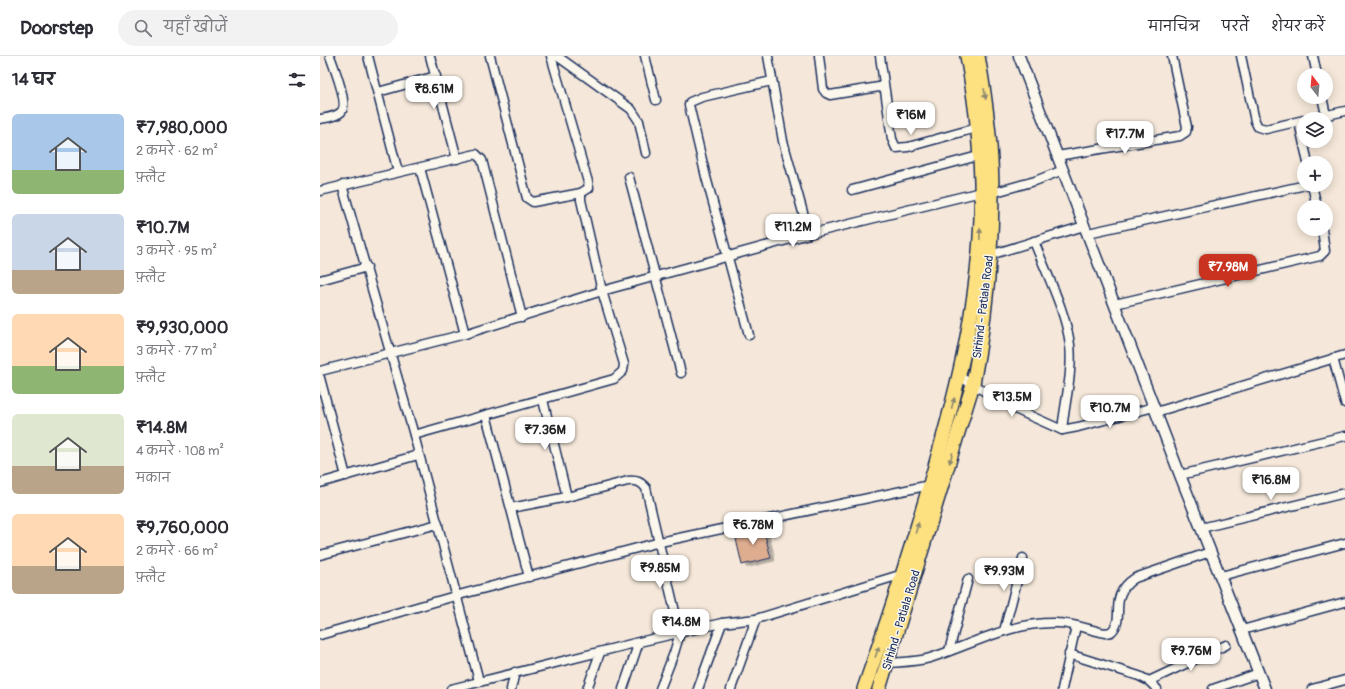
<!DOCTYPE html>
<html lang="hi">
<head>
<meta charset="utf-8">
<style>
	:root { --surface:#fff; --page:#f2f2f3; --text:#2b2b33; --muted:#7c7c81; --line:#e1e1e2; --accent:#c8321e }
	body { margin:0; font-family:Pangolin,"Playpen Sans Deva",sans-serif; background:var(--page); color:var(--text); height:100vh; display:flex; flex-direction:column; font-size:15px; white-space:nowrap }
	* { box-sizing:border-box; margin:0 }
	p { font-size:13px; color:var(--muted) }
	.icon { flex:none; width:22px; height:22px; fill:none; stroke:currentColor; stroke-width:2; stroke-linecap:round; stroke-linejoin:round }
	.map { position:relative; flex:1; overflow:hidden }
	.side { display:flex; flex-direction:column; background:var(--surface); width:320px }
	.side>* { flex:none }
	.needle { width:26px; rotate:344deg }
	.fabs { position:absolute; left:977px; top:12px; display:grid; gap:8px }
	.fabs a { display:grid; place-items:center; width:36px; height:36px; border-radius:50%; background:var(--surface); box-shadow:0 2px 10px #0003; font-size:20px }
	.price { position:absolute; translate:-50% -34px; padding:0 9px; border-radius:8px; background:#fff; color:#222; font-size:13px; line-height:26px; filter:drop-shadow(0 1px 2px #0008) }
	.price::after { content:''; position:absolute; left:50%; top:24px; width:12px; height:9px; margin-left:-6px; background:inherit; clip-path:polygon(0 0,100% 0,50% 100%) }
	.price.on { background:var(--accent); color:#fff }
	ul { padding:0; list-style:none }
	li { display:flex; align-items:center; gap:12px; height:100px; padding:0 12px }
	li span { display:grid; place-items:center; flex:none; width:112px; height:80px; border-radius:6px; color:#555 }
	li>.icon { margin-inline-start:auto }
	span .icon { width:48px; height:48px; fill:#fffc; stroke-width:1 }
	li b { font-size:17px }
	h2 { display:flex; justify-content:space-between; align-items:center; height:48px; padding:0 12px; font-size:17px }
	header { display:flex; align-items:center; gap:24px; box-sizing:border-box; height:56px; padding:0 20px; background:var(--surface); border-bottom:1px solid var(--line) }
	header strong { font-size:19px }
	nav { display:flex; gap:22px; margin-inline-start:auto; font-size:14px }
	.search { width:280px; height:36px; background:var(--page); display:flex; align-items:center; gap:10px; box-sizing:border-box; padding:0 14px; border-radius:22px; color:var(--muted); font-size:15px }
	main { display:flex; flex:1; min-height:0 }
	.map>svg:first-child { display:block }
	.building { fill:#dead90; stroke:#1b2f5e; filter:url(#shadow) }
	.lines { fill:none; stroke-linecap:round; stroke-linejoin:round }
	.minor-casing { stroke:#1b2f5e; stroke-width:11 }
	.tertiary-casing { stroke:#1b2f5e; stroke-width:13 }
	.primary-casing { stroke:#1b2f5e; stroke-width:16 }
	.minor { stroke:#fbf7ec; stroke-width:8 }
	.tertiary { stroke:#fbf7ec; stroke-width:10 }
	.primary { stroke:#fde080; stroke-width:13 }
	.oneway { fill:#8c886f }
	.labels { text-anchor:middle; stroke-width:3; stroke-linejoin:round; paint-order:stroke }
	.street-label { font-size:12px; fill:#1b2f5e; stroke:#fbf7ec }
</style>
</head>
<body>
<header>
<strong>Doorstep</strong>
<div class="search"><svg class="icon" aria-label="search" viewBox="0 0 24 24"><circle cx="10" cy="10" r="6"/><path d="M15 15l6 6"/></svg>यहाँ खोजें</div>
<nav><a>मानचित्र</a><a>परतें</a><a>शेयर करें</a></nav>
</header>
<main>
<section class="side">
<h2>14 घर<svg class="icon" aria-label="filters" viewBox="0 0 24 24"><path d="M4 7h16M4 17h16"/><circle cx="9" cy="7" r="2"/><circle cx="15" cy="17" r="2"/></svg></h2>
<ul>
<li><span style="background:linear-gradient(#a9c7e8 70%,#8fb573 0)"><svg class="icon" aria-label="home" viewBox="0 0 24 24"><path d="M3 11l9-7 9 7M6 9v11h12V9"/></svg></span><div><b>₹7,980,000</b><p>2 कमरे · 62 m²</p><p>फ़्लैट</p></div></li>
<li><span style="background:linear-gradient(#c9d6e8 70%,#b9a48a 0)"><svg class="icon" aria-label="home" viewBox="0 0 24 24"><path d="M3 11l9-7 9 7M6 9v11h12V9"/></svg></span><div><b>₹10.7M</b><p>3 कमरे · 95 m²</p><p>फ़्लैट</p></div></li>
<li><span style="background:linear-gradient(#ffd9b3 65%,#8fb573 0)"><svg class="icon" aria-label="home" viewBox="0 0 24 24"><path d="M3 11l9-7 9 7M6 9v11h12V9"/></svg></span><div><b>₹9,930,000</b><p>3 कमरे · 77 m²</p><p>फ़्लैट</p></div></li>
<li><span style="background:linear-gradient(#dfe7d0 65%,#b9a48a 0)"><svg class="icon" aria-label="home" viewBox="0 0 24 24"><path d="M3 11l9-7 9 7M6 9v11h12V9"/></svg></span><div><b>₹14.8M</b><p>4 कमरे · 108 m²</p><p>मकान</p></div></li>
<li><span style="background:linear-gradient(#ffd9b3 65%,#b9a48a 0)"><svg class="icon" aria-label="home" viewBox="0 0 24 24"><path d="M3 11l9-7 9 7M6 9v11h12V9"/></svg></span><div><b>₹9,760,000</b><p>2 कमरे · 66 m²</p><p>फ़्लैट</p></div></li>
</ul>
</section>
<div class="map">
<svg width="1025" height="633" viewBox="0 0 1025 633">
	<defs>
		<filter id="shadow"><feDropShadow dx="4.5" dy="2.5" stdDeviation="0" flood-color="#0004"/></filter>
	</defs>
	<rect width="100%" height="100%" fill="#f5e8da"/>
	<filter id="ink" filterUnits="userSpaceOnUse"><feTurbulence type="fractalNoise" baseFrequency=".025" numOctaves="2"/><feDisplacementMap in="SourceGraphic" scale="8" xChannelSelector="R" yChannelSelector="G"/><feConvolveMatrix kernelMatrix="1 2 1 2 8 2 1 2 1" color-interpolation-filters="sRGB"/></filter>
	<g filter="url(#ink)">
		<path class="building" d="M443 471 451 502 422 509 416 483 419 482 417 475Z"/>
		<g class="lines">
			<g class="minor-casing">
				<g id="minor">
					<path d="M48 0 78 116"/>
					<path d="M110 0 137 103"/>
					<path d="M170 0 207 142 213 146 261 137"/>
					<path d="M237 0 311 53 319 65 326 97"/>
					<path d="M325 0 336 44"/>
					<path d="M448 0 463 85 489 178"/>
					<path d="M499 0 503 33 506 37 510 39 559 31 563 32"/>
					<path d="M560 0 572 83 576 92 588 91 656 72"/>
					<path d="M921 0 935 65 938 71 946 73 984 64"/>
					<path d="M993 0 997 19"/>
					<path d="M58 36 116 20"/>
					<path d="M1002 41 1006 59"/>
					<path d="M0 63C6 62 16 61 21 56 29 49 14 11 10 0"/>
					<path d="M990 63 1025 55"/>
					<path d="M979 66 988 107"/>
					<path d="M737 100 860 80 866 76 867 71 852 0"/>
					<path d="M100 112 145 278"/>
					<path d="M309 121 361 317"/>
					<path d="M22 129 94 379 159 625"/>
					<path d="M992 129 997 151"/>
					<path d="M532 134 658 100"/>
					<path d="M0 135 156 98 162 104 202 261"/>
					<path d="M672 137 715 125 743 114"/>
					<path d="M768 177 986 129"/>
					<path d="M714 185C726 217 746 255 750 289 753 316 745 346 742 374"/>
					<path d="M670 199 764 170"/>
					<path d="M0 224 47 211"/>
					<path d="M795 248 1000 200 1005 195 1002 173"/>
					<path d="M429 279 386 121 369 49 370 46 382 41 452 25"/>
					<path d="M1013 302 1025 347"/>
					<path d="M0 315 145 278 282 235 489 178 661 136"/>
					<path d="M640 321 695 353 742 374 758 371 834 351"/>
					<path d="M0 322 26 420"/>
					<path d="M223 344 247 441"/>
					<path d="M836 356 1025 299"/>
					<path d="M166 359 209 521"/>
					<path d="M94 379 294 323 303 315 304 308 282 235 261 144V137L269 132 268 126 231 0"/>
					<path d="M860 419 1025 380"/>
					<path d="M0 427 98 399"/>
					<path d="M191 452 247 441 308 425C317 424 321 426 326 432L360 577 354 597 340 633"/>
					<path d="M881 472 1025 437"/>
					<path d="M0 499 118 468"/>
					<path d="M901 520 1025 487"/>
					<path d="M922 574 1025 546"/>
					<path d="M684 575 703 502"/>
					<path d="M0 579 135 540 340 486 610 429"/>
					<path d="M629 595 648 523"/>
					<path d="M749 598 819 620 829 625 837 633"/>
					<path d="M568 607C582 606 597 606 610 602 651 589 693 565 737 567 753 567 770 574 785 577L791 576C807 562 786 541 815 522L890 496"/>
					<path d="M829 625 906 589"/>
					<path d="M131 633 319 586 402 567 436 563 583 518"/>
					<path d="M191 633 195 616"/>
					<path d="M267 633 280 597"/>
					<path d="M303 633 319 586"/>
					<path d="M378 633 402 567"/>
					<path d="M411 633 436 563"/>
					<path d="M742 633 756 570"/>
					<path d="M893 633 939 617"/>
					<path d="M992 633 1025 624"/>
				</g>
			</g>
			<g class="tertiary-casing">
				<path id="tertiary" d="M699 0 860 419 945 633"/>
			</g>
			<g class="primary-casing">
				<g id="primary">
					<path d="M544 633C571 555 597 476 619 396 639 325 655 257 660 182 664 122 658 59 647 0"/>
					<path d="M559 633 653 328C665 265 672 200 672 137 672 91 666 45 658 0"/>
				</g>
			</g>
			<use href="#minor" class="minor"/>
			<use href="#tertiary" class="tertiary"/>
			<use href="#primary" class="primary"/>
		</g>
		<defs><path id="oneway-solid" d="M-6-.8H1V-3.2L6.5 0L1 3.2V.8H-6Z"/></defs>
		<g class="oneway">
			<use href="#oneway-solid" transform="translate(665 38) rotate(81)"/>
			<use href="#oneway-solid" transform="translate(660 178) rotate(-88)"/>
			<use href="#oneway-solid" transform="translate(633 347) rotate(-74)"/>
			<use href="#oneway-solid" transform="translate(631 402) rotate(107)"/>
			<use href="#oneway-solid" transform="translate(597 472) rotate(-73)"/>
			<use href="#oneway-solid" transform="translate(557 596) rotate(-71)"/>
		</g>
	</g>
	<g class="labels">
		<g class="street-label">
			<text transform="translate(663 251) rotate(-83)" y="4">Sirhind - Patiala Road</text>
			<text transform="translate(581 564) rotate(-73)" y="4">Sirhind - Patiala Road</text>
		</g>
	</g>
</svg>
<div class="fabs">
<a><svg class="needle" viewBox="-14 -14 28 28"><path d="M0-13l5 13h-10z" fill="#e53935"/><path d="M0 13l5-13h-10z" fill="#7c7c81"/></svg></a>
<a><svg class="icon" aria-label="layers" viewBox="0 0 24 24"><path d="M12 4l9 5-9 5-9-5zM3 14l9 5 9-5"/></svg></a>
<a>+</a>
<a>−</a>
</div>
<b class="price" style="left:114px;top:54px">₹8.61M</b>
<b class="price" style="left:591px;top:80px">₹16M</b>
<b class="price" style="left:805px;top:99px">₹17.7M</b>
<b class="price" style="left:473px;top:192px">₹11.2M</b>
<b class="price on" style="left:908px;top:232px">₹7.98M</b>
<b class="price" style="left:692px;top:362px">₹13.5M</b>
<b class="price" style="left:790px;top:373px">₹10.7M</b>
<b class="price" style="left:225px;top:395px">₹7.36M</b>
<b class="price" style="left:951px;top:445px">₹16.8M</b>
<b class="price" style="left:433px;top:490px">₹6.78M</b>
<b class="price" style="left:340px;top:533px">₹9.85M</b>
<b class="price" style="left:684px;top:536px">₹9.93M</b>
<b class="price" style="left:361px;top:587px">₹14.8M</b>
<b class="price" style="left:871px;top:616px">₹9.76M</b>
</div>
</main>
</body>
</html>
